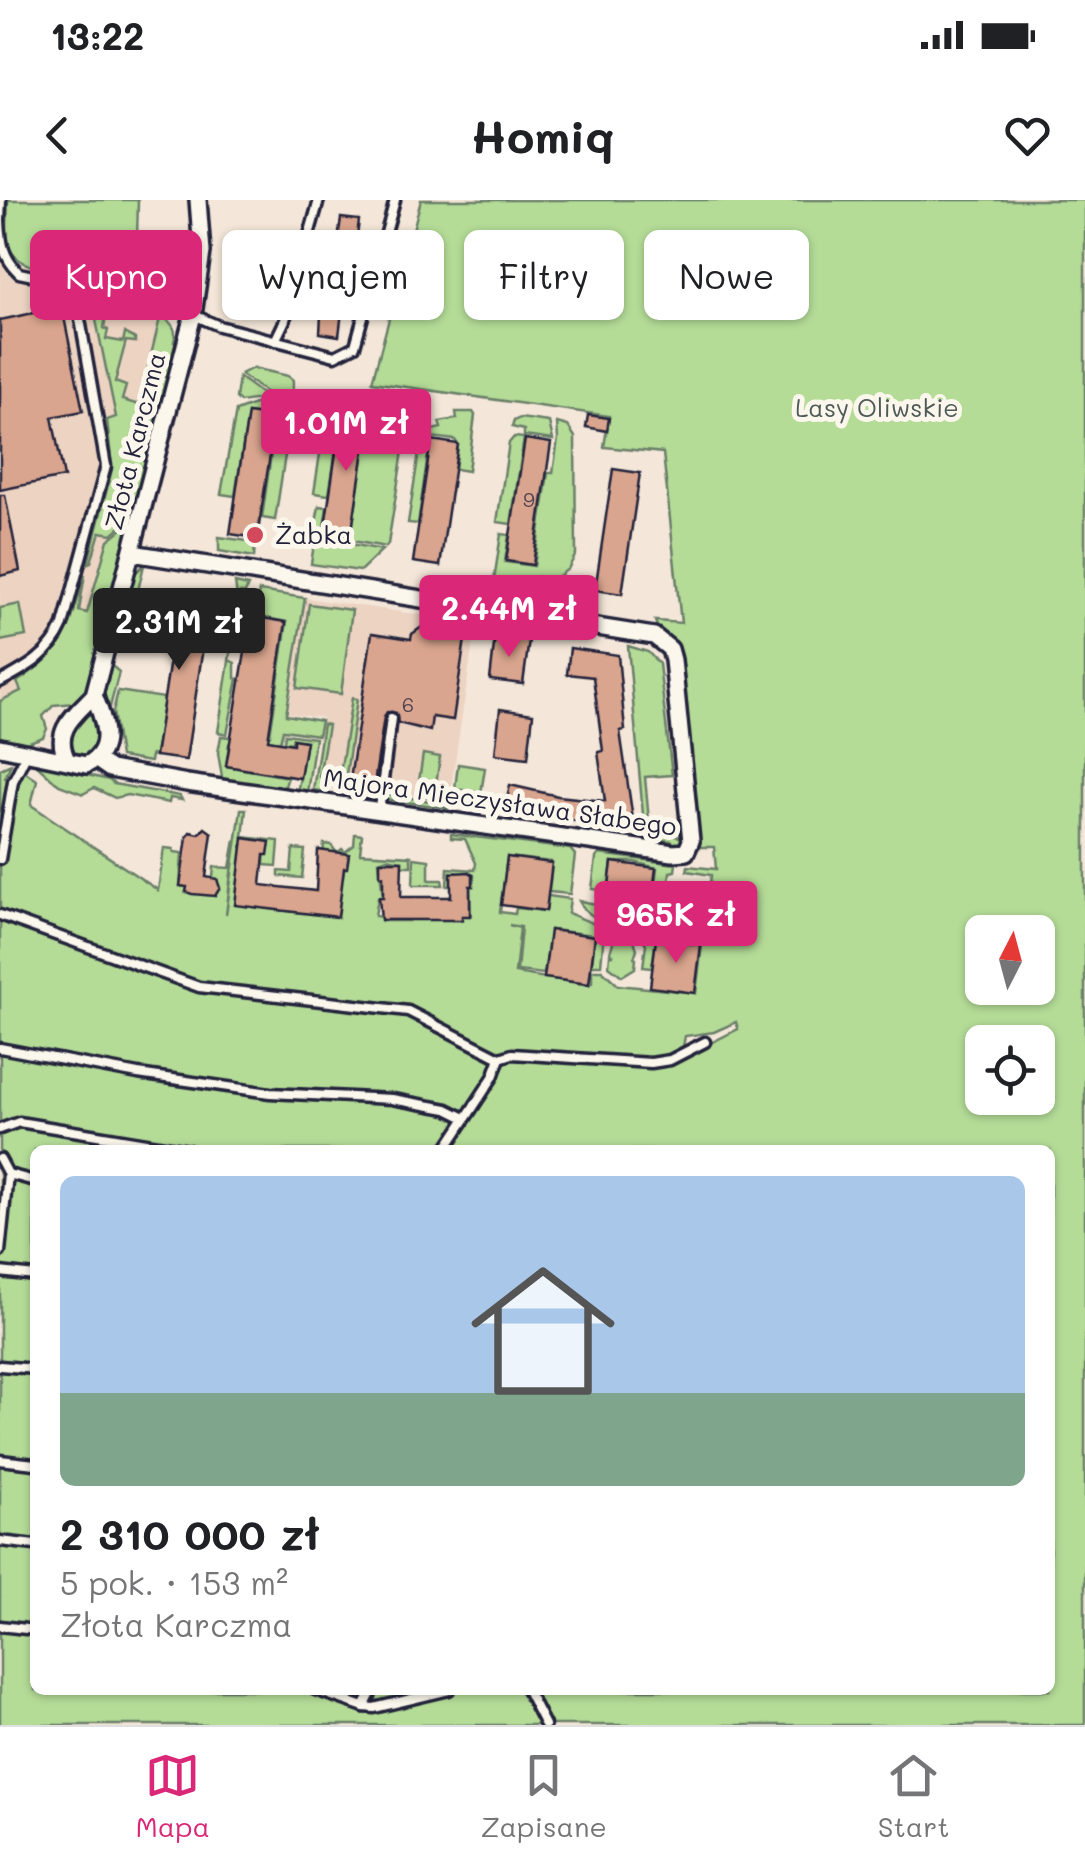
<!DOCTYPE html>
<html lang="pl">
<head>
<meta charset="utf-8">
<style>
	:root { --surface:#fff; --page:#f6f6f6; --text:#202124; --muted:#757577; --line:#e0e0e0; --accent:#db2777 }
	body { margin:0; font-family:Mali,sans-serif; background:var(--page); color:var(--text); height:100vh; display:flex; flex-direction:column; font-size:38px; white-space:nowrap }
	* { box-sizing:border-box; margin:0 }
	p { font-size:32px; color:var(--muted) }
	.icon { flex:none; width:55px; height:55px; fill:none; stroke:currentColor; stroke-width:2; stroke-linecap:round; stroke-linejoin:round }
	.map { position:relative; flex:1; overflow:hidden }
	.sheet { position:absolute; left:30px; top:945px; width:1025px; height:550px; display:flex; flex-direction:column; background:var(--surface); border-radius:15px; box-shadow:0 2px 8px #0004 }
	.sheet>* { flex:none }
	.guide { position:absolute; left:30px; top:30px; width:1025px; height:90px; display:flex; gap:20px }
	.needle { width:65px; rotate:6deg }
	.fabs { position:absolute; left:965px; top:715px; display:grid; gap:20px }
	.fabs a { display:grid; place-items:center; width:90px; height:90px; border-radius:15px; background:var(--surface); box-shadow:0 2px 8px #0004; font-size:50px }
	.price { position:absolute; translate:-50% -85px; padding:0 22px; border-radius:10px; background:var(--accent); color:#fff; font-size:32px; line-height:65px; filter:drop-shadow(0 2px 5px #0008) }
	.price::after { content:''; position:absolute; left:50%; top:60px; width:30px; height:22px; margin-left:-15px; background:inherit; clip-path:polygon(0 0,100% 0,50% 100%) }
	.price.selected { background:#222; color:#fff }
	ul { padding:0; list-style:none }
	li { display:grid; align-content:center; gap:20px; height:530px; padding:0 30px }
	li+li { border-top:2px solid var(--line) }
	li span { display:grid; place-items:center; height:310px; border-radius:15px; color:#555 }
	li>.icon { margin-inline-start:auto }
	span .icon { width:180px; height:180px; fill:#fffc; stroke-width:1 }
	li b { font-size:42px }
	.chip { padding:0 35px; border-radius:15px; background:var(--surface); box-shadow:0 2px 8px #0004; font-size:35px; line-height:90px }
	.chip.selected { background:var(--accent); color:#fff }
	.status { display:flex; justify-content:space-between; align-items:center; height:70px; padding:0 50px; background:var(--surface); direction:ltr }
	.status svg { height:28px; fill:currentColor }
	header { display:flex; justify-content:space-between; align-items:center; height:130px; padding:0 30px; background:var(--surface); font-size:45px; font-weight:700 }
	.tabs { display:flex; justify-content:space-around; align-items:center; height:140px; border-top:2px solid var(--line); background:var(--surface); font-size:28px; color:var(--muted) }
	.tabs a { display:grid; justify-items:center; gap:5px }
	.tabs .selected { color:var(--accent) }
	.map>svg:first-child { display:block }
	.built { fill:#ecd3c2 }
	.green { fill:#b4dc97; stroke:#6b7f69; stroke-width:2.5; fill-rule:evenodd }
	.building { fill:#d9a58e; stroke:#22223b; stroke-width:2.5 }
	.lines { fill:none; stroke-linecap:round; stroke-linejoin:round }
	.lane-casing { stroke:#22223b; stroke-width:15 }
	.street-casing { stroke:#22223b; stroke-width:22 }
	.lane { stroke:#fbf7ec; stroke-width:8 }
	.street { stroke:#fbf7ec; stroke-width:15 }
	.poi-dot { fill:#d1495b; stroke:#fbf7ec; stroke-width:4 }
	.labels { text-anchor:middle; stroke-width:10; stroke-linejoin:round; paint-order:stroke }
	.number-label { font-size:20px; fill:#504350 }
	.park-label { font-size:25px; fill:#4e5a57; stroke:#fbf7ec }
	.street-label { font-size:25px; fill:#22223b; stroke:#fbf7ec }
	.poi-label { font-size:25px; fill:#22223b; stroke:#fbf7ec; text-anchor:start }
</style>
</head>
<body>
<div class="status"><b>13:22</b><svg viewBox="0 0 49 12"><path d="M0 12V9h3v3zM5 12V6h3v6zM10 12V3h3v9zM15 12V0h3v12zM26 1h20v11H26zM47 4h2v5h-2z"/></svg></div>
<header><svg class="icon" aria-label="back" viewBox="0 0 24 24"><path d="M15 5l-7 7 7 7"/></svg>Homiq<svg class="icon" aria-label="heart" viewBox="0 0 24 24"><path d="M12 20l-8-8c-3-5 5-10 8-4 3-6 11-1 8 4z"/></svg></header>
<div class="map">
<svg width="1085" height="1525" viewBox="0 0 1085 1525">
	<rect width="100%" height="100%" fill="#f4e7d9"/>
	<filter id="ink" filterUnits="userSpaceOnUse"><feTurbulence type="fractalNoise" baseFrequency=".01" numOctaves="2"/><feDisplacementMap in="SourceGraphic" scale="20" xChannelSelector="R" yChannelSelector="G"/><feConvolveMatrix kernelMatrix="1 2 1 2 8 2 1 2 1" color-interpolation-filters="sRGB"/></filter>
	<g filter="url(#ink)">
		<g class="built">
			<path d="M0 0H8L7 44 12 57 23 65 125 85 121 108 161 117 110 338 76 448 0 529Z"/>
			<path d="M306 398 476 423 448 608 376 595 371 599 343 595 339 588 330 586 324 591 311 590 322 518 288 513Z"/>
		</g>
		<g class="green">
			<path d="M8 0H138L136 78 48 60 45 70C0 60 7 41 8 0Z"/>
			<path d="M421 0H1085V1525H0V569L11 564 5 577 19 582 24 571 37 580 31 605 158 690 164 648 173 649 174 652 182 653 180 686 187 687 186 692 215 696 218 679 213 677 214 667 230 668 235 640 226 715 241 609H246L243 637 279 641 277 666 264 665 265 646 236 705 323 715 339 674H343L345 659 323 656 324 644 331 645 337 653 342 649 345 652 354 645 355 634 362 635 360 653 411 656V666H402V661L387 658 379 661 383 697H378L375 716 381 717 382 721H409V717L451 716 452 720H461L462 716 471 715 470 686H473L474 675 451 672V686H447L448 668 475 670 476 663 465 639 451 638V634L570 649 575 655 570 694 549 692 552 662 507 657 500 712 515 714 516 708 546 711 548 696 570 699 568 713 597 725 604 733 601 765H592L595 735 551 730 544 774 517 771 521 727 509 725 520 728 515 773 589 785 592 782V770H602L618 785 696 793 711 675 687 671 688 666 716 669 714 647H699L681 468 670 440 658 429 655 421 681 423 663 253 604 247 609 216 372 182ZM982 732H1038V788H982ZM736 822 738 829 689 854 683 847 685 836 714 832ZM982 842H1038V898H982ZM35 950H1050V1490H35Z"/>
			<path d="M99 103 114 106V111L107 110 104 128 108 130 106 139 123 142 125 133 135 139V142L126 141 115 182 126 186 122 200 139 205 160 118 151 116V112C166 117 179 125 174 142L178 143 135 311 131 310 126 322 112 334 100 332 91 362 88 363 112 269 107 220 116 217 95 115 91 109Z"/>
			<path d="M253 168 288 176 293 180 292 213C277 198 258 188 241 174Z"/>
			<path d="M239 177 267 198 240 202 236 198Z"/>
			<path d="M339 188 373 195 370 216 342 212 329 295 314 293 329 195Z"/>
			<path d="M377 196 407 203 410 208 388 344 386 347 314 334 319 306 327 307 323 334 351 337 365 245H370Z"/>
			<path d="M268 199 276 201 291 215 287 244 273 242 276 216 248 213 235 296 221 294 236 211Z"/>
			<path d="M456 212H473L475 215 468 271 455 269 458 245 455 240 431 237 432 230 441 228 439 222 457 219Z"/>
			<path d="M520 218 549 222 553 240 524 236V230L512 227 514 221Z"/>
			<path d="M557 223 568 226 575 237 576 354 568 369 529 399 492 394 501 334 509 335 505 362 534 366 548 273H553L558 239Z"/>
			<path d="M514 237 524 238 511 324 497 322 509 243Z"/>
			<path d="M421 239 430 240 418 324 408 323Z"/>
			<path d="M272 247 286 249 275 320 262 318Z"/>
			<path d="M132 321 86 490 74 503 54 505 43 516 47 529 43 537 24 544 0 541V501L21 491 17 482C68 448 69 430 85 374L79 411 87 413 108 340Z"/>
			<path d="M219 337 255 342 254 357 219 351Z"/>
			<path d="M315 337 382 350 360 371 311 364Z"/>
			<path d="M144 365 132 416 123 414 133 375Z"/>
			<path d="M235 383 248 386 245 393H240L229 460 235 463V478L238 479 227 534 218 532 238 403Z"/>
			<path d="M259 391 305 398 286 515 321 521 318 535 283 530 280 542 252 538 253 533 270 535 287 422 254 416Z"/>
			<path d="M20 404 26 436 0 441V408Z"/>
			<path d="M309 404 352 410 341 494 297 488Z"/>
			<path d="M628 446 648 452 659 464 672 575 645 577 650 632 681 637V646L674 648 671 641 645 637Z"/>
			<path d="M112 466 119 472 108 515 104 489Z"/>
			<path d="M118 491 164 498 155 556 151 555 150 562 120 557 113 512Z"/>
			<path d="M352 498 357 499 345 582 339 580Z"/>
			<path d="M91 504 99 524V544L88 556 71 552 66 533Z"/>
			<path d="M323 524 328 525 319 577 332 581 328 592 313 590Z"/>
			<path d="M285 534 315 538 307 593 302 594 298 588 306 541 293 539 292 543 284 542Z"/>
			<path d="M221 536 246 539 245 546 229 544 226 566 288 577 284 589 223 583 218 553Z"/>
			<path d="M423 554 440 557 434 598 439 599 441 589 451 590 448 608 385 599V593L390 591V595L430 601V597L417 595Z"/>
			<path d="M35 563 109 580 114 584 180 596 182 600 170 598 169 603 127 595 115 598 94 588 83 594 59 585Z"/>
			<path d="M458 564 485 568 481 593 455 589Z"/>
			<path d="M293 649 305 650 302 678 279 676V671L291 672Z"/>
			<path d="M599 654 676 664 675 671 670 672 665 719 669 723C641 725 594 731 579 701L597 704 599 696H607L606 711 651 716 657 668 634 662H612L608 691 592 689 596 658Z"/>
			<path d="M414 658 429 660V680H442L443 685H413Z"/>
			<path d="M681 721 700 724 698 744 656 739 652 768 643 767 646 744 638 732 679 726Z"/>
			<path d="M625 736 634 740 637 749 634 758 636 759 635 768 622 776 609 766 610 755H614L610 753 613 742Z"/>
		</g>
		<g class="building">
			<path d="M341 18 359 20 352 79 348 96 344 95 339 136 320 133 322 97 327 74 333 75Z"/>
			<path d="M248 33 281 37 276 72 271 71 266 111 234 107 238 72 243 73Z"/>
			<path d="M62 107 83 211 52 217 64 277 0 290V120Z"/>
			<path d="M342 212 369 216 351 337 324 333Z"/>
			<path d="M248 213 276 217 257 338 230 334Z"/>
			<path d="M588 215 609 218 607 231 586 227Z"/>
			<path d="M525 239 551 243 533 365 506 361Z"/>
			<path d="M431 240 458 244 440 366 413 362Z"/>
			<path d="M613 269 640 273 622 394 595 390Z"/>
			<path d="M0 295H5L20 371 0 376Z"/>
			<path d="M179 396 210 401 186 560 155 556 171 453 141 448 145 424 174 428Z"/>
			<path d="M251 416 286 422 268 540 293 544V539L306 541 300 578 226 566Z"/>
			<path d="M426 424 455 428 454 437 465 439 453 520 432 517 430 531 398 523 396 513 387 512 384 517 374 584 350 580 372 433 411 439 412 434Z"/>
			<path d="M495 436 529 440 523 484 490 480Z"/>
			<path d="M570 448 618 455 625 530 620 531 633 619H627L626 627 504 612 510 585 558 596 605 601 598 552 603 551 593 477 567 474Z"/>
			<path d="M500 509 533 514 528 558 495 554Z"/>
			<path d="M205 628 212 633 206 677 217 679 220 688 215 696 192 694 186 692 187 687 180 686 187 637 190 632 199 634Z"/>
			<path d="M243 638 270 642 268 655H264L261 685 316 691 318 650 349 654 347 668H344L338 717 235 705Z"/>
			<path d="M507 657 552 663 546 711 501 705Z"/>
			<path d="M380 661H402L401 697H451V673L470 672 473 675V686H470V716H462V720H381L379 697H383V676H380Z"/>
			<path d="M612 662 656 668 650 716 606 710Z"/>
			<path d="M550 730 595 736 589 784 544 778Z"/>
			<path d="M656 739 701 745 695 793 650 787Z"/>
		</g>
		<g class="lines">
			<g class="lane-casing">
				<g id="lane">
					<path d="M0 20 1 0"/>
					<path d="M0 21C1 43 3 57 19 73L171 105 219 126 335 156 355 146 395 0"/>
					<path d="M50 66 144 85 148 89 147 100"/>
					<path d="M275 141 285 120 319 0"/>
					<path d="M0 482C28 467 50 455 63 425L106 266 74 85"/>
					<path d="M379 611 391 518"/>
					<path d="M0 659 13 581 27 553"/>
					<path d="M0 715 199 787 408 811 500 858 512 854 651 863 670 860 705 842"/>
					<path d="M0 848 138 874 270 893 392 899 447 909 465 918"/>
					<path d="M0 929 19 922 188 950"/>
					<path d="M445 950 493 877 500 858"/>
					<path d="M0 959 8 974 0 1052"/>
					<path d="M8 974 35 981"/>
					<path d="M0 1072 35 1076"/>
					<path d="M0 1166 35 1169"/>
					<path d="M0 1260 35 1264"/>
					<path d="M0 1341 35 1345"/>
					<path d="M0 1426 35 1430"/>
					<path d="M315 1490 364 1507 374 1508 449 1490"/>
					<path d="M527 1490 545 1525"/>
					<path d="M364 1507 373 1490"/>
				</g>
			</g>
			<g class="street-casing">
				<g id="street">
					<path d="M0 547 86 565C116 550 104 521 94 495"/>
					<path d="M67 560C52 530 75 515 94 495L193 115 202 52 198 0"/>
					<path d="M97 560 110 569 187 583 673 653 686 652 691 641 673 460 670 449 654 436 132 353"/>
				</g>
			</g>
			<use href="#lane" class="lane"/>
			<use href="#street" class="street"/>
		</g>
	</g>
	<circle class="poi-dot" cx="255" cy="335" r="10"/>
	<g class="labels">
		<g class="number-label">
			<text x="529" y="307">9</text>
			<text x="408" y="512">6</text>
		</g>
		<g class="park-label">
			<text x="877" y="217">Lasy Oliwskie</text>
		</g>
		<g class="street-label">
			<text transform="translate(135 241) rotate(-76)" y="9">Złota Karczma</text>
			<text transform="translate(500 602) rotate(8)" y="9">Majora Mieczysława Słabego</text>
		</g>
		<g class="poi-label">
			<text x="275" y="344">Żabka</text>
		</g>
	</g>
</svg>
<div class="fabs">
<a><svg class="needle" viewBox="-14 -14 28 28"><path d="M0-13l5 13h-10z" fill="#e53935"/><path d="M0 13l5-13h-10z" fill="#757577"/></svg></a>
<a><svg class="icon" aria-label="locate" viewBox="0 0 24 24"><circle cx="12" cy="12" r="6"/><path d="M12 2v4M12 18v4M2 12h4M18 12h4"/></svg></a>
</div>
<b class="price" style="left:346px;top:274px">1.01M zł</b>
<b class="price" style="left:509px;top:460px">2.44M zł</b>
<b class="price selected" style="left:179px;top:473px">2.31M zł</b>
<b class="price" style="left:676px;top:766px">965K zł</b>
<div class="guide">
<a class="chip selected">Kupno</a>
<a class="chip">Wynajem</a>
<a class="chip">Filtry</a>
<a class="chip">Nowe</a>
</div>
<section class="sheet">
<ul>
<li><span style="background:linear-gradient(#a9c7e8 70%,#7fa58c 0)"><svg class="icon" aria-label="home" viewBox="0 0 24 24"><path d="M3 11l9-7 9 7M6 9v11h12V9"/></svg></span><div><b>2 310 000 zł</b><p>5 pok. · 153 m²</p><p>Złota Karczma</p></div></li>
</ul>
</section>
</div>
<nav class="tabs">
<a class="selected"><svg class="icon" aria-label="map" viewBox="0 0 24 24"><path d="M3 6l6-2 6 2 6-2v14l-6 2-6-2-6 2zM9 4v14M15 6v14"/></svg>Mapa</a>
<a><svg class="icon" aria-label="saved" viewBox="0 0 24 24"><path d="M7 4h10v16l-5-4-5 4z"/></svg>Zapisane</a>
<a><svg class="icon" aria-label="home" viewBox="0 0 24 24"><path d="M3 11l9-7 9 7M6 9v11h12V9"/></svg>Start</a>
</nav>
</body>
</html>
